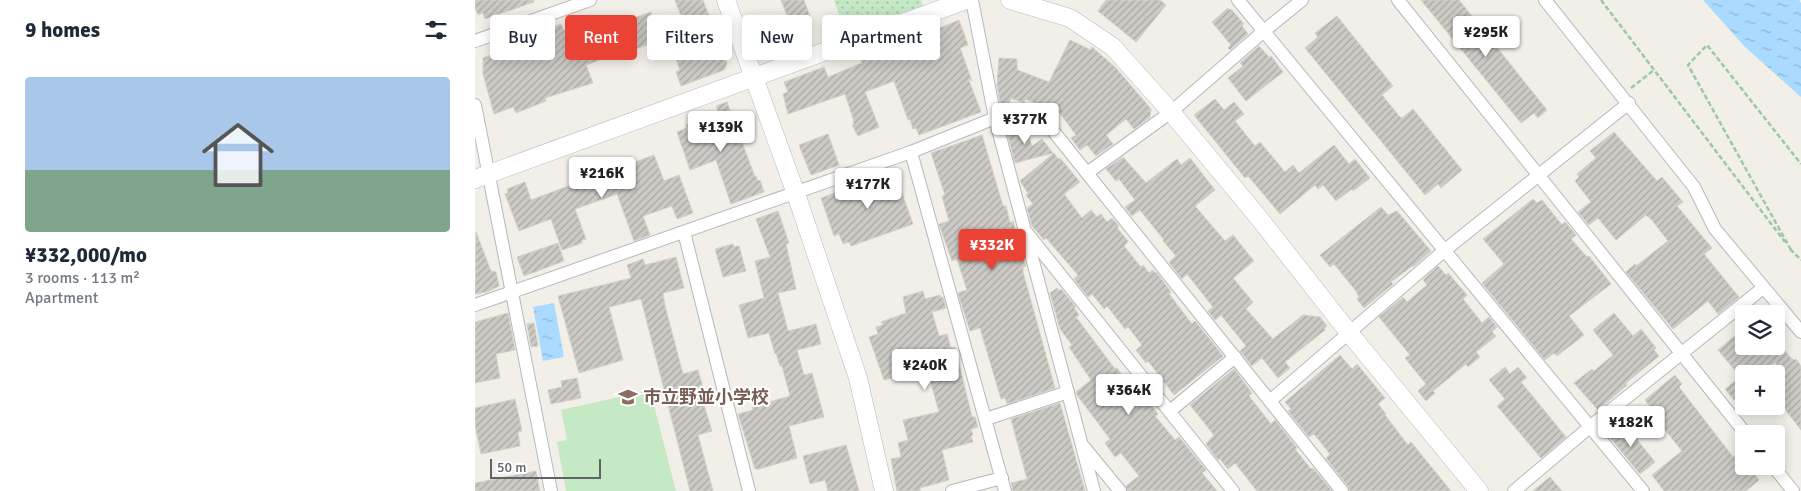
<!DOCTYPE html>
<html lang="en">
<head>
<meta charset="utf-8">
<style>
	:root { --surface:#fff; --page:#f6f6f7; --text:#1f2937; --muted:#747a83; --line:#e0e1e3; --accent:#ea4335 }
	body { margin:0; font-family:Signika,"Noto Sans JP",sans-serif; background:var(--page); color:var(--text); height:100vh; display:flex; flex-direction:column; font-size:19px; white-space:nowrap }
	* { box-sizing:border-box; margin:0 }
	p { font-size:16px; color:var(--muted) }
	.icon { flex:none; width:28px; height:28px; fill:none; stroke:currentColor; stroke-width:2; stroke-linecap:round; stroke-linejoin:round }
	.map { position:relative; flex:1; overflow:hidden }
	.panel { display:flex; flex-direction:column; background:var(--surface); width:475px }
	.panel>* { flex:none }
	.guide { position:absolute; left:15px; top:15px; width:475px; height:45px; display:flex; gap:10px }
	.fabs { position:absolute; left:1260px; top:305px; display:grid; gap:10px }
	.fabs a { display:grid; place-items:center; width:50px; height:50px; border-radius:5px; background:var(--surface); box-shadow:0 2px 12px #0003; font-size:25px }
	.scale { position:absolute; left:15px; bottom:12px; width:111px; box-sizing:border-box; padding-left:5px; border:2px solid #5f6368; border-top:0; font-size:14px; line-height:18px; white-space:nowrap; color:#5f6368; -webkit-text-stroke:4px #fff; paint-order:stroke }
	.price { position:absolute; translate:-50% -42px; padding:0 11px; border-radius:5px; background:#fff; color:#222; font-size:16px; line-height:32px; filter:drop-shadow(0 1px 2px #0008) }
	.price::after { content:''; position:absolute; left:50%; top:30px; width:15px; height:11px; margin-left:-8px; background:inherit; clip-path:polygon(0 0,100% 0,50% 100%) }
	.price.active { background:var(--accent); color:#fff }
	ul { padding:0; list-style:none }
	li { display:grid; align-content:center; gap:10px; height:265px; padding:0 25px }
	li+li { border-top:1px solid var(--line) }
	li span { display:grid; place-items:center; height:155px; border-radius:5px; color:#555 }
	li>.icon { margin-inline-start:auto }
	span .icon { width:90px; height:90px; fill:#fffc; stroke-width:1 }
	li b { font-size:21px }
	h2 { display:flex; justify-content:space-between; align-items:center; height:60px; padding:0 25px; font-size:21px }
	.tag { padding:0 18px; border-radius:5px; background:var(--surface); box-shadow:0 2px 12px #0003; font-size:18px; line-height:45px }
	.tag.active { background:var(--accent); color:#fff }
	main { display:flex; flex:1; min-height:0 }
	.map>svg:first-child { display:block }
	.grass { fill:url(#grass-dots) }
	.pitch { fill:#c5e8c5 }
	.water { fill:url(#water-ripples) }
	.building { fill:url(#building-hatch); stroke:#d6d1c6 }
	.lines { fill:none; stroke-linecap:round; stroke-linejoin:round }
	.street-casing { stroke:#b5b8bc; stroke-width:14 }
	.secondary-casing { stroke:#b6babf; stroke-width:19 }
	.path { stroke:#9cc7a9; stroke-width:2.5; stroke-dasharray:5 2.5; stroke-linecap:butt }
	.street { stroke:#fff; stroke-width:12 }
	.secondary { stroke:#fff; stroke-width:18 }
	.labels { text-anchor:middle; stroke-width:4; stroke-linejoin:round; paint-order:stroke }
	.education-label { font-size:18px; font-weight:bold; fill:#785e54; stroke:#fff; text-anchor:start }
</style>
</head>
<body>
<main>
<section class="panel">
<h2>9 homes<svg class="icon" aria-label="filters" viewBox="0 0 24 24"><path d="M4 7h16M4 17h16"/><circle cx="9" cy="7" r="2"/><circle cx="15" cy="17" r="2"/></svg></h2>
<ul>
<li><span style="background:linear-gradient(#a9c7e8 60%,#7fa58c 0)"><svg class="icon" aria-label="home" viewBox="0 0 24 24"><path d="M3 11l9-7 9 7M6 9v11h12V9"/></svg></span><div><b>¥332,000/mo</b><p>3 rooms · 113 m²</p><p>Apartment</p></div></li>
</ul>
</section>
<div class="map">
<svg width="1326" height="491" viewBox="0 0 1326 491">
	<defs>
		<pattern id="grass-dots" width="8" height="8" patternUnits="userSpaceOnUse" patternTransform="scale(1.25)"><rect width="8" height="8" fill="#c5e8c5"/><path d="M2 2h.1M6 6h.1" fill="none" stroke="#a3c0a4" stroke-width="1.8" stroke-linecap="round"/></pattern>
		<pattern id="water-ripples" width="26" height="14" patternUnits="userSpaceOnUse" patternTransform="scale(1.25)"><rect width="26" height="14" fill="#aadaff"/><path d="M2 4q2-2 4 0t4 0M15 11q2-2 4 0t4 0" fill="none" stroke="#8eb4d2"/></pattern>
		<pattern id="building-hatch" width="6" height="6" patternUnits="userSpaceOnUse" patternTransform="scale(1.25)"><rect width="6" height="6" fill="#cccac5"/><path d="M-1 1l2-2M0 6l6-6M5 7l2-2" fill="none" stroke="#a9a8a4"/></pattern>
	</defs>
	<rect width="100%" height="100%" fill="#f1efe8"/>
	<path class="grass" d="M359 0H446L448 6 370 31Z"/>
	<path class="pitch" d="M175 390 201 491H91L82 442 92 440 86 410Z"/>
	<g class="water">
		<path d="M1228 0H1324L1326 3V97L1270 47Z"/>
		<path d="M79 303 89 357 68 361 58 307Z"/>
	</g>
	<g class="building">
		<path d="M0 0H58L59 2 10 19 8 13 3 15 0 8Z"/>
		<path d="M200 0H228L252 63 249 70 206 86 201 72 205 70 194 39 212 32Z"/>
		<path d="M306 0H329L337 22 317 29Z"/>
		<path d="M631 0H685L691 5 661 42 623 11Z"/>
		<path d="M946 0H984L1072 110 1063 118 1059 113 1046 123Z"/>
		<path d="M753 8 755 10 756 9 769 24 767 26 773 34 755 50 753 48 756 45 737 22Z"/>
		<path d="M176 12 178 19 181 18 188 39 147 54V52L111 65 118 83 70 98 71 101 41 113 38 107 19 114 8 74V58L75 33 73 29 86 24 89 31 112 22 115 28 146 17 148 22Z"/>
		<path d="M862 16 918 86 907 95 925 117 927 118 938 109 987 170 966 188 963 184 950 195 830 48 843 37 840 33Z"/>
		<path d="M484 20 493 45 485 48 497 81 493 78 506 112 444 135 441 128 438 129 435 119 433 120 419 81 390 92 404 127 383 136 377 125 379 124 378 122 379 121 370 94 313 114 308 94 313 92 309 82 349 67 353 77 387 63 384 56 385 54 406 47 408 53 452 37 451 34Z"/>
		<path d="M595 40 616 50 617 47 641 68 676 109 675 117 659 129 651 119 631 135 638 144 621 156 612 145 605 150 596 138 601 135 584 112 550 99 549 103 536 98 532 109 526 108 522 85 524 58 542 59V70L574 82Z"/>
		<path d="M784 46 795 58 796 56 808 72 771 101 753 78 768 66 765 63Z"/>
		<path d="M740 99 749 110 759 102 769 114 760 121 780 146 785 142 810 172 818 165 824 173 859 145 874 164 880 159 895 178 878 191 877 189 861 201 848 185 843 189 840 185 805 214 773 176 770 178 719 115Z"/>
		<path d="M252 102 280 177 281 176 283 181 285 180 289 192 256 204 241 160 215 170 202 132 212 128 211 125 213 124 244 113 241 106Z"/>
		<path d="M541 126 552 130 557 146 567 139 578 153 540 163 531 129Z"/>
		<path d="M1139 132 1182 181 1187 177 1208 202 1202 206 1237 248 1229 254 1264 297 1243 314 1233 301 1198 329 1151 272 1160 264 1161 266 1193 241 1176 219 1171 215 1141 240 1123 218 1114 225 1103 212 1116 202 1100 181 1104 177 1102 174 1121 158 1115 151Z"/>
		<path d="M353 134 364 165 336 175 324 145Z"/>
		<path d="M507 135 528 206H531L535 223 538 221 549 260 551 266 548 267V272L580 388 532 404 530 398 526 399 505 328 495 331 486 303 483 293 492 290 482 259 477 261 464 224 474 221 467 196 470 195 456 153Z"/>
		<path d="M579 153 583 159 585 158 605 182 589 194 607 218 616 210 622 217 626 214 632 222 637 218 644 226 642 228 653 241 649 246 666 267 668 265 674 273 678 270 680 273 681 272 694 289 696 292 694 294 717 324 720 321 748 356 699 395 673 361 671 363 661 350 667 345 653 327 650 329 632 306 629 309 617 294 613 297 599 279 603 275 571 238 569 240 557 226 552 208 558 204 551 195 553 193 545 181Z"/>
		<path d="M179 155 189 181 204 175 218 213 202 219 197 206 168 216 175 235 159 241 142 194 100 209 111 239 107 240V243L87 250 76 219 44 231 30 194 33 193 32 189 50 182 56 200 107 181 101 164 115 159 120 174 145 165 146 167Z"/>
		<path d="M648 157 671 183 702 159 706 165 715 158 740 190 720 206 750 241 758 235 779 261 758 278 778 302 771 309 798 339 828 315 845 317 852 326 849 328 850 330 810 362 815 368 803 378 787 358 777 366 765 351 771 346 746 315 740 320 733 311 738 307 712 274 707 279 694 262 701 256 688 241 689 240 665 210 657 216 650 207 660 200 644 179 641 181 631 169Z"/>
		<path d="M419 171 438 224 376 246 374 242 368 244 364 234 359 236 346 198Z"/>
		<path d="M1058 199 1062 203 1067 200 1087 225 1090 222 1101 235 1096 239 1112 257 1114 256 1136 284 1094 316 1109 335 1082 356 1079 353 1070 360 1007 283 1029 264 1008 239Z"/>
		<path d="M906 207 913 215 922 211 956 251 938 267 937 266 916 282 918 284 889 308 882 299 884 297 881 291 859 264 855 267 845 255Z"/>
		<path d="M303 211 314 243 311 244 321 289 303 293 313 331 341 324 346 344 322 350 329 375 337 373 349 417 314 426 322 458 284 469H280L263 414 278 410 277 407 315 396 307 366H305L301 353 300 354 294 333 273 338 264 305 289 298 280 261 295 257 281 219Z"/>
		<path d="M1 232 16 271 21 272 24 286 12 292 0 294Z"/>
		<path d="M83 243 89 261 49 276 42 257Z"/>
		<path d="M258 244 259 247 264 246 271 271 248 277 240 249Z"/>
		<path d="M201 257 209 288 188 293 190 306 208 374 223 370 230 394 226 395 237 431 223 435 238 491H215L166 299 134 307 148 360 104 373 83 296 156 278 152 265 168 259 170 265Z"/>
		<path d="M963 266 971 275 973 273 992 295 988 299 1007 323 1014 317 1022 327 1017 332 1021 336 1001 352 1005 357 993 367 991 364 958 391 960 393 951 401 943 391 951 384 930 358 935 355 904 317 928 297 932 302 952 285 948 280Z"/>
		<path d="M582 288 584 291 586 289 601 307 599 308 604 315 601 317 640 369 642 368 648 377 652 374 683 414 680 416 700 440 704 437 731 470 727 473 742 491H653L651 486 664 476 646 453 640 457 630 443 635 439 602 395 601 392 616 380 594 347 597 345 585 329 575 293Z"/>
		<path d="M448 291 450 299 465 295 466 298 468 297 471 308 457 312 464 336 472 334 476 348 480 347 497 417H500L503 427 496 429 498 435 496 436 498 442 467 450 474 480 445 488V491H422L416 459 426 457 423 443 433 440 428 420 464 412 452 369 409 380 394 337 403 334 401 327 408 325 406 322 431 313 428 297Z"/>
		<path d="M33 313 40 350 21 354 25 378 0 383V322Z"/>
		<path d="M1139 313 1158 336 1166 329 1181 348 1179 350 1184 356 1151 383 1152 385 1123 410 1099 383 1117 369 1119 371 1138 355 1118 330Z"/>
		<path d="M59 323 63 346 56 347 52 324Z"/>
		<path d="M1269 328V346H1301V339L1315 357 1319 360 1321 359 1326 366V430L1302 399 1308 394 1301 386V362L1287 374H1263L1243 350Z"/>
		<path d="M865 355 877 369 882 364 910 398 903 404 911 414 910 415 933 445 936 442 976 491H875L873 486 851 458 855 454 839 434 834 437 813 411 816 409 810 402Z"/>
		<path d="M1030 367 1035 374 1043 367 1052 378 1046 382 1091 437 1066 458 1022 406 1030 399 1014 380Z"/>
		<path d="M759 369 777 393 774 396 796 424 800 420 822 448 820 449 836 469 838 468 857 491H782L760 463 753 469 745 459 743 460 731 444 739 435 715 405Z"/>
		<path d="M1269 374V392L1259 400 1250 389Z"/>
		<path d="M1200 375 1207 384 1204 387 1258 457 1269 448V466H1273L1284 480 1271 491H1189L1177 475 1207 451 1180 417 1182 415 1170 400Z"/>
		<path d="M102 378 106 398 76 404 73 390 87 387 86 381Z"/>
		<path d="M40 399 47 431 43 432 45 446 6 454 0 425V408Z"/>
		<path d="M585 403 610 491H538L536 483 552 479 536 419Z"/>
		<path d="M1148 422 1180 462 1165 474 1132 434Z"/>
		<path d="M371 445 384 491H353L350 480 335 484 328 456Z"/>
		<path d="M61 471 65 491H0V483Z"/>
		<path d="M1075 477 1087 491H1058Z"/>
	</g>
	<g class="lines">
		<g class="street-casing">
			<g id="street">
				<path d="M497 0 520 118 619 491"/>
				<path d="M763 0 1168 491"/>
				<path d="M923 0 1271 434"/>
				<path d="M1070 0 1219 187 1240 229 1326 332"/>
				<path d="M0 41 115 0"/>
				<path d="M0 105 76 491"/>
				<path d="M436 152 520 118 551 115 575 127 867 491"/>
				<path d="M612 173 696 112 789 31 827 0"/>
				<path d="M209 232 274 491"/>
				<path d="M552 233 758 491"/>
				<path d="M0 305 436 152 530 491"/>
				<path d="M795 401 970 250 1154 103"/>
				<path d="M695 411 760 357"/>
				<path d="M511 419 593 392"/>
				<path d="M609 447 645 491"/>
				<path d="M1298 466 1318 491"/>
				<path d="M477 491 527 478"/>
				<path d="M1039 491 1116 426 1288 288"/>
			</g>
		</g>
		<g class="secondary-casing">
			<g id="secondary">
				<path d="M251 0 320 191 383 378 409 491"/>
				<path d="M535 0 595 18 638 47 696 112 784 218 875 334 1004 491"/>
				<path d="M0 179 491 0"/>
			</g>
		</g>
		<g class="path">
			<path d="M1126 0 1310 242"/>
			<path d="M1156 88 1179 70"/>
			<path d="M1315 249 1326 260"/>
			<path d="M1316 250 1213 65 1232 45 1326 164"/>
		</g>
		<use href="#street" class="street"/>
		<use href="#secondary" class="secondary"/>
	</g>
	<defs>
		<g id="school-bare" transform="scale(1.5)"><path d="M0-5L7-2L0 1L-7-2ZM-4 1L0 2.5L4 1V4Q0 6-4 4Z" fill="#8d6e63" stroke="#fff" stroke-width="2.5" paint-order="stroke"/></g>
	</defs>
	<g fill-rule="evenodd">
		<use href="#school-bare" x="153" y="397"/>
	</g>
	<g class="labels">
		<g class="education-label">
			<text x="168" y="403">市立野並小学校</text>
		</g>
	</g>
</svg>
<div class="fabs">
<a><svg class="icon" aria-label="layers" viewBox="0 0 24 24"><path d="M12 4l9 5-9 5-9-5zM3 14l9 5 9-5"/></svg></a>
<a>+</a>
<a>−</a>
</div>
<div class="scale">50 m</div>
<b class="price" style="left:1011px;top:58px">¥295K</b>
<b class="price" style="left:550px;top:145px">¥377K</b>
<b class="price" style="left:246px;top:153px">¥139K</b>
<b class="price" style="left:127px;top:199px">¥216K</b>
<b class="price" style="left:393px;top:210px">¥177K</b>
<b class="price active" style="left:517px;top:271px">¥332K</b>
<b class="price" style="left:450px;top:391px">¥240K</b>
<b class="price" style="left:654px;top:416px">¥364K</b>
<b class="price" style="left:1156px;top:448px">¥182K</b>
<div class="guide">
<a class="tag">Buy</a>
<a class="tag active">Rent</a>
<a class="tag">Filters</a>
<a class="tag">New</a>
<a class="tag">Apartment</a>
</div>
</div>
</main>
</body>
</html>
